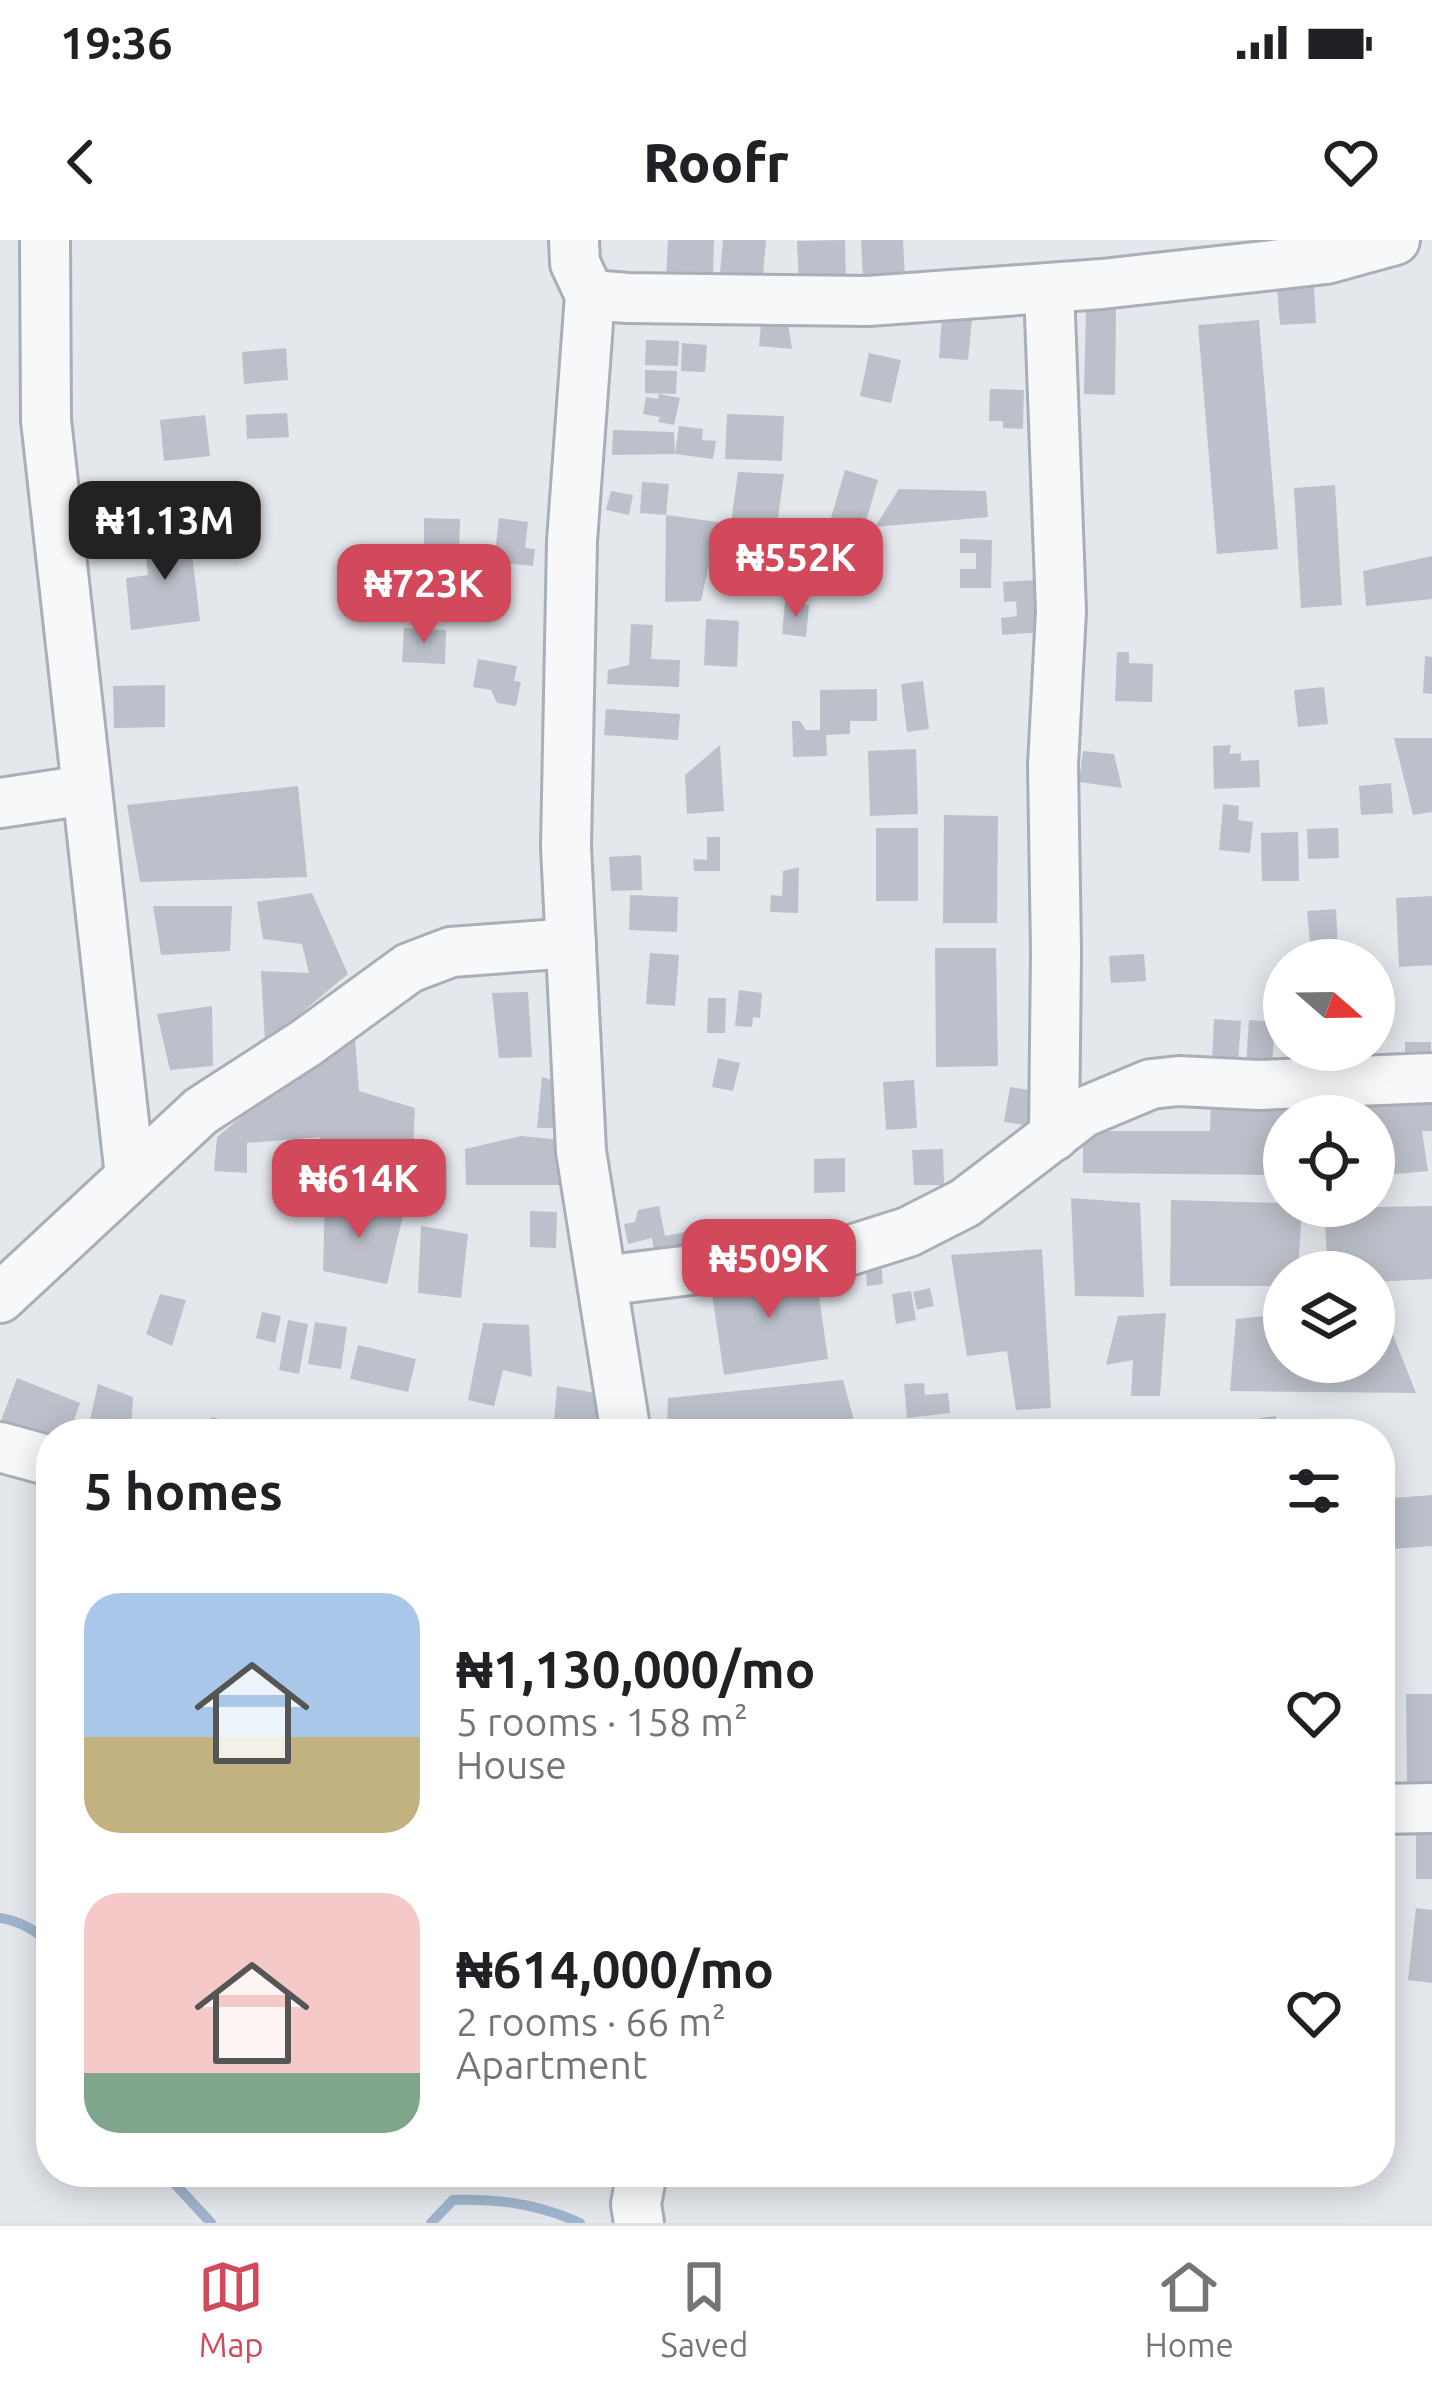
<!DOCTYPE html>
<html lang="en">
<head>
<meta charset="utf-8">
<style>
	:root { --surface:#fff; --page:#f6f6f6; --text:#202124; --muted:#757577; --line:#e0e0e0; --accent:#d1495b }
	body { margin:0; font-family:Ubuntu,sans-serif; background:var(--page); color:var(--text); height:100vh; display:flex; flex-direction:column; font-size:45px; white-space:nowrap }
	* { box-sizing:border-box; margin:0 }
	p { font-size:39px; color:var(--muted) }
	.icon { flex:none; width:66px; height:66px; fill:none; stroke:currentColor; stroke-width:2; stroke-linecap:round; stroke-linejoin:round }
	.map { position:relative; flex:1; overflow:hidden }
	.drawer { position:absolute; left:36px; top:1179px; width:1359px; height:768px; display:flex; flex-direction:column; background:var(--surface); border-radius:48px; box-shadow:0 6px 30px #0003 }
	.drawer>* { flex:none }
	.needle { width:78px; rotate:110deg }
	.buttons { position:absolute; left:1263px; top:699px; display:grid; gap:24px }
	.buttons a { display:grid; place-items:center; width:132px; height:132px; border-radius:50%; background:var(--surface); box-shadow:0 6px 30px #0003; font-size:60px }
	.price { position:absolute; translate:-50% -102px; padding:0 27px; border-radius:24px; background:var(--accent); color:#fff; font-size:39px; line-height:78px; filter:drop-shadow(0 3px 6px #0008) }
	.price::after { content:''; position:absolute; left:50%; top:72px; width:36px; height:27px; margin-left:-18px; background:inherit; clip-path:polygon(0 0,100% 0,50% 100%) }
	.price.on { background:#222; color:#fff }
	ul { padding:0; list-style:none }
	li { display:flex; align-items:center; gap:36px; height:300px; padding:0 48px }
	li span { display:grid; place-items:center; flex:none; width:336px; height:240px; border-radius:36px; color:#555 }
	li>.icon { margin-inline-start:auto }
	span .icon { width:144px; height:144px; fill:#fffc; stroke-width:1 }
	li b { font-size:51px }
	h2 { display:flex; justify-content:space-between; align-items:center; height:144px; padding:0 48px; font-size:51px }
	.status { display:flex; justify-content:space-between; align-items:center; height:84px; padding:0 60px; background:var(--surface); direction:ltr }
	.status svg { height:33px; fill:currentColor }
	header { display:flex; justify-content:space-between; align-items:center; height:156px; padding:0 48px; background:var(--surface); font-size:54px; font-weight:800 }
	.tabs { display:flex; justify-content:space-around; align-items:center; height:168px; border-top:3px solid var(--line); background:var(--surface); font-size:33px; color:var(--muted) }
	.tabs a { display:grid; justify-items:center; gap:6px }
	.tabs .on { color:var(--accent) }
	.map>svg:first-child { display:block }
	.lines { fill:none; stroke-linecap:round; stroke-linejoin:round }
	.stream { stroke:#9fb4cc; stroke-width:10 }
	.building { fill:#bbc0ca }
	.minor-casing { stroke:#a9aeb7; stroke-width:54 }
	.minor { stroke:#f7f8fa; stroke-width:48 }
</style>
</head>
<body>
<div class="status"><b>19:36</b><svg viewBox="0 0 49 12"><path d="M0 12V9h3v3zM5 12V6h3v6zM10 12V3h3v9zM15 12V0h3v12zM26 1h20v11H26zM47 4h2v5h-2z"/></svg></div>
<header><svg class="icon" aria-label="back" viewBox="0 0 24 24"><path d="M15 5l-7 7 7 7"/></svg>Roofr<svg class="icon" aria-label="heart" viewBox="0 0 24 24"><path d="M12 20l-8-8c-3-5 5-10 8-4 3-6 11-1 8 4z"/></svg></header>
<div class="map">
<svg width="1432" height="1983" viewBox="0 0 1432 1983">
	<rect width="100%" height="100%" fill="#e4e7ec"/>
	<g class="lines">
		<g class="stream">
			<path d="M0 1678C20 1681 37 1691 51 1705"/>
			<path d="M51 1763 45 1784 51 1799"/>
			<path d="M164 1932 211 1983"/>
			<path d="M431 1983 453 1960C498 1958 539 1964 580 1983"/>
		</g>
	</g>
	<g class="building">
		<path d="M668 0H714L713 39 666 38Z"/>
		<path d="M723 0H766L762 47 719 43Z"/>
		<path d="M845 0 846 41 799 43 797 1Z"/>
		<path d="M861 0H903L905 37 863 39Z"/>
		<path d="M1314 46 1316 83 1280 85 1277 48Z"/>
		<path d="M1086 69 1116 70 1115 155 1084 154Z"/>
		<path d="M762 72 800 75 799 85 788 84 792 109 759 106Z"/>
		<path d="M942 77 972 80 968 120 939 118Z"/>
		<path d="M1259 80 1278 309 1217 314 1198 85Z"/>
		<path d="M646 100 679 101 678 126 645 125Z"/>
		<path d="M682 103 707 105 705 132 681 131Z"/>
		<path d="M286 108 288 140 244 144 242 112Z"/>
		<path d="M869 113 901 120 891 163 860 156Z"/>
		<path d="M645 130 677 131 676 154 645 153Z"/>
		<path d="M990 149 1024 150 1023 189 1003 188V181H989Z"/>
		<path d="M659 154 680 158 674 185 658 182 660 177 643 174 646 157 658 159Z"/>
		<path d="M287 173 289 197 247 199 246 175Z"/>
		<path d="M727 174 784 176 782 221 725 219Z"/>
		<path d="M205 175 210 216 164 221 160 180Z"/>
		<path d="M679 186 703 189 702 200 716 201 713 219 675 214Z"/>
		<path d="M613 190 674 192 675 214 612 215Z"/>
		<path d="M845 230 878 240 864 288 831 278Z"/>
		<path d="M738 232 784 234 771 328 727 312Z"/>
		<path d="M642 242 669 244 666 275 640 273Z"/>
		<path d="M1335 245 1342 365 1301 368 1294 248Z"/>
		<path d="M899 249 986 251 988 277 875 287Z"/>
		<path d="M611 251 633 255 629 275 606 270Z"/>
		<path d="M666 275 718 282 701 361 665 362Z"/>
		<path d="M424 278 460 279 459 315 424 314Z"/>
		<path d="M499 278 528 282 525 308 535 309 533 326 494 322Z"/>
		<path d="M815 283 855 294 847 322 807 311Z"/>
		<path d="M189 289 200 381 131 390 126 338 148 335 143 295Z"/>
		<path d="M960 299 992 300 991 348H960V329H976V313H960Z"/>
		<path d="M412 316 493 323 489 363 408 357Z"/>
		<path d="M1432 316V359L1366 366 1363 331Z"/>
		<path d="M1052 339 1055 391 1002 395 1001 378 1017 376 1016 361 1004 362 1003 342Z"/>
		<path d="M785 362 809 365 806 397 782 394Z"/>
		<path d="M706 379 739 381 737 427 704 425Z"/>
		<path d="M631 384 653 385 651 419 680 420 679 447 607 444 608 430 629 425Z"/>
		<path d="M404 388 446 390 445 424 402 422Z"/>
		<path d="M1117 412H1129V423L1153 424 1152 462 1115 461Z"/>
		<path d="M1425 416 1432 417V454L1423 453Z"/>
		<path d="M478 419 517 426 514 441 521 442 516 466 497 463 491 450 473 447Z"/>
		<path d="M923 441 929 489 907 492 901 444Z"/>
		<path d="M165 445V487L114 488 113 446Z"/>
		<path d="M1324 447 1328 484 1298 487 1294 450Z"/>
		<path d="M877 449V481H850V494L826 495 827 516 793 517 792 481H800L806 490H820V450Z"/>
		<path d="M606 469 680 474 678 500 604 495Z"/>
		<path d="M1394 498H1432V572L1413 575Z"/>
		<path d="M720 505 724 571 687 574 685 535Z"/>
		<path d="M1231 505 1229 514 1241 513V521L1259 520 1260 547 1214 549 1213 506Z"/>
		<path d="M916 509 918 574 870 576 868 511Z"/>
		<path d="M1083 511 1114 514 1122 548 1079 542Z"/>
		<path d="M1391 543 1393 573 1361 575 1359 546Z"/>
		<path d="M298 546 307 637 140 642 127 565Z"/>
		<path d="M1223 564 1239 566 1238 580 1253 582 1250 613 1219 610Z"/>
		<path d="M944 575 998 576 997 683H943Z"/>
		<rect x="876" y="588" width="42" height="73"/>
		<path d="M1338 588 1339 618 1308 619 1307 589Z"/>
		<path d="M1298 592 1299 641H1262L1261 593Z"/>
		<path d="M707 597H720V631H694L693 619 707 620Z"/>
		<path d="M641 615 642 650 611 651 609 617Z"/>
		<path d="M799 627 798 673 770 672 771 655 782 656 783 631Z"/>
		<path d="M312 653 348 734 265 803 261 731 309 733 302 704 263 699 257 662Z"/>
		<path d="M630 655 678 657 677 692 629 690Z"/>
		<path d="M1432 656V725L1399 727 1396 658Z"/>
		<path d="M153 666H232L230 711 161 715Z"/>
		<path d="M1336 669 1338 710 1311 712 1307 671Z"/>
		<path d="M935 708H996L998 826 936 827Z"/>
		<path d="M650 713 679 715 675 766 646 764Z"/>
		<path d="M1144 714 1146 741 1111 743 1109 716Z"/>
		<path d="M739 750 762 753 760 778 753 777 752 787 735 786Z"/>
		<path d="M528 752 532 817 499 818 492 753Z"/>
		<path d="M708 758H726L725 793H707Z"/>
		<path d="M212 766 213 826 170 830 157 774Z"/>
		<path d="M1214 779 1241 781 1238 823 1212 821Z"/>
		<path d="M1249 780 1275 782 1272 825 1246 824Z"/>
		<path d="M354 784 359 851 415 868 411 952 315 939 320 897 247 903V933L214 931 217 897Z"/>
		<rect x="1405" y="802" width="26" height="27"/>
		<path d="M718 818 740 823 733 851 712 847Z"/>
		<path d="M542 837 565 844 568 888H537Z"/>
		<path d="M914 840 917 888 886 890 883 842Z"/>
		<path d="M1010 847 1043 852 1037 887 1004 882Z"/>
		<path d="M1432 851V891H1422L1428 931 1374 936V876H1342L1330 862Z"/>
		<path d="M1211 856 1295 866 1297 876H1284V935L1083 933V891H1210Z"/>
		<path d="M521 896 562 900 569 945H466L465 909Z"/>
		<path d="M943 909 944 945H914L912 910Z"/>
		<path d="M845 918V952L814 953V919Z"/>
		<path d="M325 957 403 975 387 1044 323 1031Z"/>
		<path d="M1071 958 1140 963 1144 1057 1075 1056Z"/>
		<path d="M1171 960 1284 963V966H1302L1298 1032H1284V1046H1170Z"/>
		<path d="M659 966 665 996 705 988 709 1012 656 1023 652 998 628 1004 624 984 635 982 638 970Z"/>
		<path d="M1432 966V1039L1374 1042V1032H1328L1324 968Z"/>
		<path d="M530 971 557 972 556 1008 530 1007Z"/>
		<path d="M421 986 468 994 461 1058 418 1053Z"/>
		<path d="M1042 1009 1051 1168 1016 1170 1007 1111 967 1116 951 1015Z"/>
		<path d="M881 1020 883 1044 867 1046 865 1021Z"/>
		<path d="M815 1028 828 1119 724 1135 710 1040Z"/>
		<path d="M930 1048 934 1066 917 1070 913 1052Z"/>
		<path d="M911 1051 916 1080 896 1084 892 1054Z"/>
		<path d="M160 1054 186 1060 172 1106 146 1094Z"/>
		<path d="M1381 1065 1416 1153 1230 1151 1236 1079 1284 1074V1122H1374V1066Z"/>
		<path d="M262 1072 281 1076 275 1103 256 1098Z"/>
		<path d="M1166 1073 1160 1156H1131L1133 1120 1106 1125 1118 1076Z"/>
		<path d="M288 1080 308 1084 299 1134 279 1130Z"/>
		<path d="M315 1082 347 1087 341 1129 308 1124Z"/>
		<path d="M483 1083 529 1085 532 1137 503 1130 494 1166 468 1160Z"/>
		<path d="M358 1105 416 1119 408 1152 350 1139Z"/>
		<path d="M17 1138 80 1163 69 1194H51V1198L1 1181Z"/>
		<path d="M843 1140 857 1192 841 1194H667L668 1158Z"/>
		<path d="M924 1143 925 1155 948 1153 950 1173 907 1178 904 1144Z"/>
		<path d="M98 1144 133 1157 131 1190 142 1194H87Z"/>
		<path d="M557 1146 596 1153 597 1194H553Z"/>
		<path d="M1276 1176 1278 1194H1261L1260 1178Z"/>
		<path d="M212 1177 266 1193 265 1194H205Z"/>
		<path d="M1432 1255V1306L1380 1310V1259Z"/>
		<path d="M1406 1454H1432V1546L1407 1547Z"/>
		<path d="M1380 1460 1395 1461 1391 1550H1380Z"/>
		<rect x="1416" y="1576" width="16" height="63"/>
		<path d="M1416 1668 1432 1670V1743L1408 1740Z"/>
	</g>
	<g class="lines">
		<g class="minor-casing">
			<g id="minor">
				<path d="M45 0 46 180 130 936"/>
				<path d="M574 0 575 23 590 55 572 301 566 607 581 911 626 1194"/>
				<path d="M1049 48 1061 371 1053 525 1056 712 1054 896"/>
				<path d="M590 55 628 58 868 61 1102 44 1326 19 1395 0"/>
				<path d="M0 563 86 550"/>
				<path d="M602 1041 851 1010 908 992 965 963 1084 872 1151 844 1179 841 1259 845 1432 838"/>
				<path d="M0 1058 201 871 306 803 409 728 451 712 571 703"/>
				<path d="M0 1207 51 1221"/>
				<path d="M1380 1569 1432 1568"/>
				<path d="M639 1983 636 1964 642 1932"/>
			</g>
		</g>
		<use href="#minor" class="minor"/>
	</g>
</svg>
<div class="buttons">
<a><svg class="needle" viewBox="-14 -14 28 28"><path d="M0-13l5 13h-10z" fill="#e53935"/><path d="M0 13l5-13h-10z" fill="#757577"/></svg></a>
<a><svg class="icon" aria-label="locate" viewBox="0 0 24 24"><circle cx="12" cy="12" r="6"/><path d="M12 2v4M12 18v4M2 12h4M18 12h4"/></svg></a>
<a><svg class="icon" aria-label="layers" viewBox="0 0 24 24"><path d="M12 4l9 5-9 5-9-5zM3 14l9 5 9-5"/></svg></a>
</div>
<b class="price on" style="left:165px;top:343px">₦1.13M</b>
<b class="price" style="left:796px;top:380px">₦552K</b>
<b class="price" style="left:424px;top:406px">₦723K</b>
<b class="price" style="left:359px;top:1001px">₦614K</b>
<b class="price" style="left:769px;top:1081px">₦509K</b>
<section class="drawer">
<h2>5 homes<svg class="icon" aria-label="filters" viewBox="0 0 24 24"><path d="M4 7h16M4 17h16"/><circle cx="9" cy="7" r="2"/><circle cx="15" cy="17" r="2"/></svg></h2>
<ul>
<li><span style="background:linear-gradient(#a9c7e8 60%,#c2b280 0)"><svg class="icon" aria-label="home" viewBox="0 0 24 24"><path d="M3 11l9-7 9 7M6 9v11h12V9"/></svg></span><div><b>₦1,130,000/mo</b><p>5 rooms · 158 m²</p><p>House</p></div><svg class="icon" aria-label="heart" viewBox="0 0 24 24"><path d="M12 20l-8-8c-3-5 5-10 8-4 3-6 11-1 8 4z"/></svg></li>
<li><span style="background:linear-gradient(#f6c9c9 75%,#7fa58c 0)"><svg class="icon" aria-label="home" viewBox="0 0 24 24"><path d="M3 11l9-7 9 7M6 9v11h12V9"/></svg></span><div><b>₦614,000/mo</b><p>2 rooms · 66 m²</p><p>Apartment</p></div><svg class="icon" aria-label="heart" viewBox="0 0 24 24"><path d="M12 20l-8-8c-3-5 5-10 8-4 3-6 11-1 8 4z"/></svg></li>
</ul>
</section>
</div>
<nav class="tabs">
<a class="on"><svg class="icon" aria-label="map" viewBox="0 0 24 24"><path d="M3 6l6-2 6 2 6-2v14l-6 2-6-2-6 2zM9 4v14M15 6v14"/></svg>Map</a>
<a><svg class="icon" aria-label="saved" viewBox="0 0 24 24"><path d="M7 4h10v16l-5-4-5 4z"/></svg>Saved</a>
<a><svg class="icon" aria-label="home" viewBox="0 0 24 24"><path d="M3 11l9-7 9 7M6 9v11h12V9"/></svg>Home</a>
</nav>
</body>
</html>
